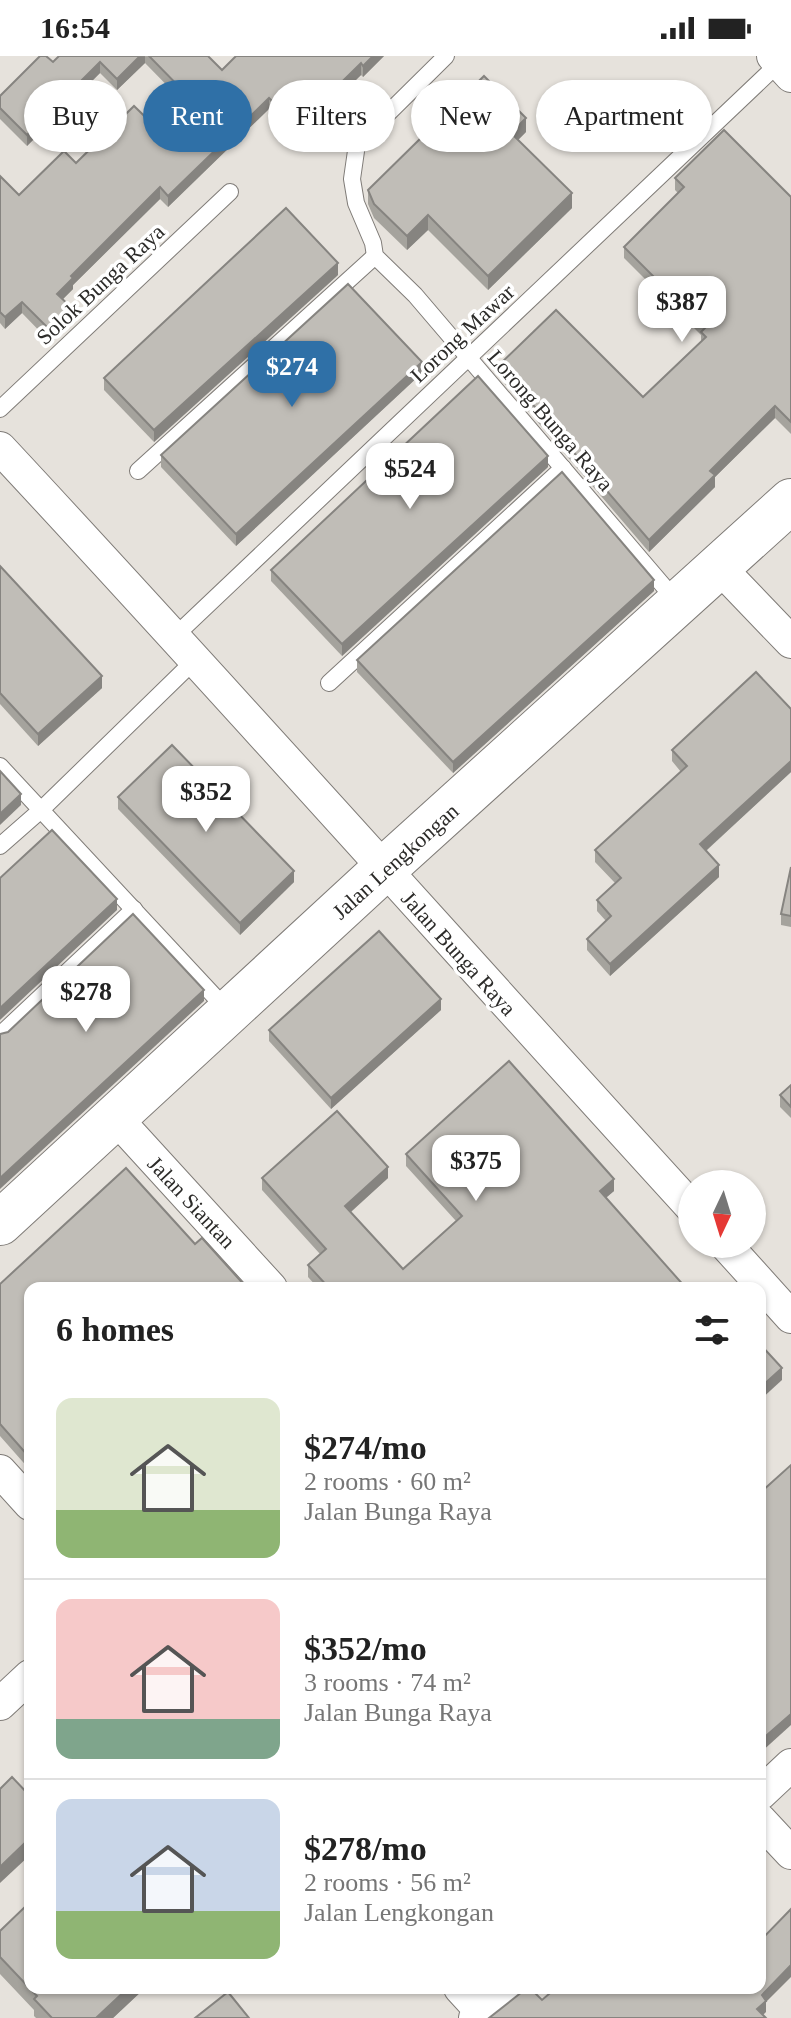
<!DOCTYPE html>
<html lang="en">
<head>
<meta charset="utf-8">
<style>
	:root { --surface:#fff; --page:#f6f6f6; --text:#222; --muted:#767676; --line:#e0e0e0; --accent:#2f70a7 }
	body { margin:0; font-family:"Times New Roman",serif; background:var(--page); color:var(--text); height:100vh; display:flex; flex-direction:column; font-size:30px; white-space:nowrap }
	* { box-sizing:border-box; margin:0 }
	p { font-size:26px; color:var(--muted) }
	.icon { flex:none; width:44px; height:44px; fill:none; stroke:currentColor; stroke-width:2; stroke-linecap:round; stroke-linejoin:round }
	.map { position:relative; flex:1; overflow:hidden }
	.drawer { position:absolute; left:24px; top:1226px; width:742px; height:712px; display:flex; flex-direction:column; background:var(--surface); border-radius:16px; box-shadow:0 2px 6px #0004 }
	.drawer>* { flex:none }
	.banner { position:absolute; left:24px; top:24px; width:744px; height:72px; display:flex; gap:16px }
	.needle { width:52px; rotate:184deg }
	.fabs { position:absolute; left:678px; top:1114px; display:grid; gap:16px }
	.fabs a { display:grid; place-items:center; width:88px; height:88px; border-radius:50%; background:var(--surface); box-shadow:0 2px 6px #0004; font-size:40px }
	.price { position:absolute; translate:-50% -68px; padding:0 18px; border-radius:16px; background:#fff; color:#222; font-size:26px; line-height:52px; filter:drop-shadow(0 2px 4px #0008) }
	.price::after { content:''; position:absolute; left:50%; top:48px; width:24px; height:18px; margin-left:-12px; background:inherit; clip-path:polygon(0 0,100% 0,50% 100%) }
	.price.active { background:var(--accent); color:#fff }
	ul { padding:0; list-style:none }
	li { display:flex; align-items:center; gap:24px; height:200px; padding:0 32px }
	li+li { border-top:2px solid var(--line) }
	li span { display:grid; place-items:center; flex:none; width:224px; height:160px; border-radius:16px; color:#555 }
	li>.icon { margin-inline-start:auto }
	span .icon { width:96px; height:96px; fill:#fffc; stroke-width:1 }
	li b { font-size:34px }
	h2 { display:flex; justify-content:space-between; align-items:center; height:96px; padding:0 32px; font-size:34px }
	.tag { padding:0 28px; border-radius:36px; background:var(--surface); box-shadow:0 2px 6px #0004; font-size:28px; line-height:72px }
	.tag.active { background:var(--accent); color:#fff }
	.status { display:flex; justify-content:space-between; align-items:center; height:56px; padding:0 40px; background:var(--surface); direction:ltr }
	.status svg { height:22px; fill:currentColor }
	.map>svg:first-child { display:block }
	.lines { fill:none; stroke-linecap:round; stroke-linejoin:round }
	.lane-casing { stroke:#7f7b77; stroke-width:18 }
	.street-casing { stroke:#7f7b77; stroke-width:34 }
	.secondary-casing { stroke:#7f7b77; stroke-width:46 }
	.lane { stroke:#fff; stroke-width:16 }
	.street { stroke:#fff; stroke-width:32 }
	.secondary { stroke:#fff; stroke-width:44 }
	.wall { fill:#a5a39d }
	.shaded-wall { fill:#868480 }
	.building { fill:#c0bdb7; stroke:#868480; stroke-width:2 }
	.labels { text-anchor:middle; stroke-width:7; stroke-linejoin:round; paint-order:stroke }
	.street-label { font-size:22px; fill:#2c2b29; stroke:#fff }
</style>
</head>
<body>
<div class="status"><b>16:54</b><svg viewBox="0 0 49 12"><path d="M0 12V9h3v3zM5 12V6h3v6zM10 12V3h3v9zM15 12V0h3v12zM26 1h20v11H26zM47 4h2v5h-2z"/></svg></div>
<div class="map">
<svg width="791" height="1962" viewBox="0 0 791 1962">
	<rect width="100%" height="100%" fill="#e6e2dc"/>
	<g class="lines">
		<g class="lane-casing">
			<g id="lane">
				<path d="M446 0 357 88 352 123 356 147 373 187 375 200 415 239 678 547"/>
				<path d="M0 353 230 136"/>
				<path d="M138 415 375 200"/>
				<path d="M175 580 779 7"/>
				<path d="M329 627 563 412"/>
				<path d="M0 710 229 956"/>
				<path d="M0 790 41 754 196 603"/>
				<path d="M0 979 134 853"/>
			</g>
		</g>
		<g class="street-casing">
			<g id="street">
				<path d="M773 0 791 20"/>
				<path d="M0 392C234 643 461 899 692 1152"/>
				<path d="M719 511 791 586"/>
				<path d="M114 1060 271 1232"/>
				<path d="M725 1188 791 1261"/>
				<path d="M0 1415 30 1448"/>
				<path d="M0 1648 30 1620"/>
				<path d="M760 1738 791 1709"/>
				<path d="M760 1764 791 1797"/>
				<path d="M460 1932 482 1956"/>
				<path d="M475 1962 513 1932"/>
			</g>
		</g>
		<g class="secondary-casing">
			<path id="secondary" d="M0 1167 383 814 791 445"/>
		</g>
		<use href="#lane" class="lane"/>
		<use href="#street" class="street"/>
		<use href="#secondary" class="secondary"/>
	</g>
	<g class="wall">
		<path d="M59 0H208L222 14 384 0 363 21 361 19 297 82 269 53 168 151 160 143 73 229V233L63 243 73 265 51 287 22 257 5 273 0 267V120L19 139 76 107 165 80 191 54 145 7 117 34 100 17 27 90 0 63V40L53 6Z"/>
		<path d="M526 76 518 84 572 152 488 234 428 174 407 194 374 162 368 148V134Z"/>
		<path d="M675 122 791 141V378L775 362 715 421V431L649 496 499 321V309L643 341 701 285V279L624 202V191L678 137 675 134Z"/>
		<path d="M338 219 154 386 104 334V322Z"/>
		<path d="M422 317 236 490 161 411V399Z"/>
		<path d="M548 411 342 600 271 525V514Z"/>
		<path d="M0 510 102 632 38 690 0 648Z"/>
		<path d="M654 535 453 717 357 616V604Z"/>
		<path d="M791 653V716L706 795 719 821 610 920 587 894V883L606 865 597 855V844L615 827 595 806V794L681 716 672 705V694Z"/>
		<path d="M118 741 294 826 240 879 118 753Z"/>
		<path d="M791 811V871L781 869V858Z"/>
		<path d="M441 954 331 1053 269 985V974Z"/>
		<path d="M791 1029V1062L780 1051V1039Z"/>
		<path d="M406 1098 614 1135 605 1142 686 1232H318L308 1221V1209L320 1198 262 1134V1122H388L351 1156 403 1213 456 1165 406 1110Z"/>
		<path d="M195 1188 247 1232H30V1414L0 1380V1228Z"/>
		<path d="M0 1875 30 1932H145L113 1962H36L34 1960V1954L0 1918Z"/>
	</g>
	<g class="shaded-wall">
		<path d="M140 0H145V7L117 34V23Z"/>
		<path d="M373 0H384L363 21V10Z"/>
		<path d="M100 6V17L27 90V79Z"/>
		<path d="M361 7V19L297 82V70Z"/>
		<path d="M269 42V53L168 151V140Z"/>
		<path d="M526 62V76L511 91V77Z"/>
		<path d="M160 131V143L73 229V233L57 249V238L71 220Z"/>
		<path d="M572 137V152L488 234V220Z"/>
		<path d="M428 159V174L407 194V180Z"/>
		<path d="M338 207V219L154 386V374Z"/>
		<path d="M22 246V257L5 273V261Z"/>
		<path d="M73 253V265L51 287V275Z"/>
		<path d="M422 306V317L236 490V478Z"/>
		<path d="M775 350V362L715 421V431L649 496V484L710 415Z"/>
		<path d="M548 400V411L342 600V588Z"/>
		<path d="M654 524V535L453 717V706Z"/>
		<path d="M102 620V632L38 690V678Z"/>
		<path d="M791 705V716L700 800V788Z"/>
		<path d="M21 738V749L0 769V758Z"/>
		<path d="M719 809V821L610 920V908Z"/>
		<path d="M294 815V826L240 879V867Z"/>
		<path d="M117 843V854L0 964V952Z"/>
		<path d="M204 934V945L0 1133V1122Z"/>
		<path d="M441 943V954L331 1053V1042Z"/>
		<path d="M388 1111V1122L345 1161V1150Z"/>
		<path d="M614 1123V1135L600 1147V1135Z"/>
		<path d="M782 1312V1324L760 1344V1332Z"/>
		<path d="M791 1658V1669L760 1697V1685Z"/>
		<path d="M30 1782V1799L0 1827V1811Z"/>
		<path d="M764 1827V1839L760 1871V1859Z"/>
		<path d="M791 1909V1921L766 1946V1956L760 1962 757 1953 762 1939Z"/>
		<path d="M128 1932H145L113 1962H96Z"/>
	</g>
	<g class="building">
		<path d="M40 0H46L53 6 59 0H140L117 23 100 6 27 79 0 52V40Z"/>
		<path d="M149 0H208L222 14 236 0H373L363 10 361 7 297 70 269 42 168 140 160 131 71 220 73 222 57 238 73 253 51 275 22 246 5 261 0 256V120L19 139 64 95 76 107 134 50 165 80 197 49Z"/>
		<path d="M484 20 526 62 511 77 572 137 488 220 428 159 407 180 374 148 368 134Z"/>
		<path d="M724 74 791 141V366L775 350 710 415 715 419 649 484 499 309 556 254 643 341 706 281 701 276 705 272 624 191 684 131 675 122Z"/>
		<path d="M286 152 338 207 154 374 104 322Z"/>
		<path d="M348 228 422 306 236 478 161 399Z"/>
		<path d="M478 320 548 400 342 588 271 514Z"/>
		<path d="M562 416 654 524 453 706 357 604Z"/>
		<path d="M0 510 102 620 38 678 0 637Z"/>
		<path d="M756 616 791 653V705L700 788 719 809 610 908 587 883 611 860 597 844 621 822 595 794 687 710 672 694Z"/>
		<path d="M172 689 294 815 240 867 118 741Z"/>
		<path d="M0 715 21 738 0 758Z"/>
		<path d="M52 774 117 843 0 952V822Z"/>
		<path d="M791 811V860L781 858Z"/>
		<path d="M133 858 204 934 0 1122V978L8 976Z"/>
		<path d="M379 875 441 943 331 1042 269 974Z"/>
		<path d="M509 1005 614 1123 600 1135 686 1232H329L308 1209 326 1193 262 1122 337 1055 388 1111 345 1150 403 1213 462 1160 406 1098Z"/>
		<path d="M791 1029V1051L780 1039Z"/>
		<path d="M126 1112 195 1188 202 1182 247 1232H30V1402L0 1368V1228Z"/>
		<path d="M760 1288 782 1312 760 1332Z"/>
		<path d="M791 1409V1658L760 1685V1437Z"/>
		<path d="M12 1721 30 1740V1782L0 1811V1733Z"/>
		<path d="M760 1827H764L760 1859Z"/>
		<path d="M30 1846V1932H128L96 1962H52L34 1943 37 1940 0 1901V1875Z"/>
		<path d="M791 1853V1909L762 1939 766 1945 757 1953 766 1962H489L527 1932H530L542 1944 556 1932H760V1885Z"/>
		<path d="M228 1936 249 1962H195Z"/>
	</g>
	<g class="labels">
		<g class="street-label">
			<text transform="translate(100 228) rotate(-43)" y="8">Solok Bunga Raya</text>
			<text transform="translate(462 277) rotate(-43)" y="8">Lorong Mawar</text>
			<text transform="translate(551 364) rotate(49)" y="8">Lorong Bunga Raya</text>
			<text transform="translate(395 805) rotate(-42)" y="8">Jalan Lengkongan</text>
			<text transform="translate(459 897) rotate(48)" y="8">Jalan Bunga Raya</text>
			<text transform="translate(192 1146) rotate(47)" y="8">Jalan Siantan</text>
		</g>
	</g>
</svg>
<div class="fabs">
<a><svg class="needle" viewBox="-14 -14 28 28"><path d="M0-13l5 13h-10z" fill="#e53935"/><path d="M0 13l5-13h-10z" fill="#767676"/></svg></a>
</div>
<b class="price" style="left:682px;top:288px">$387</b>
<b class="price active" style="left:292px;top:353px">$274</b>
<b class="price" style="left:410px;top:455px">$524</b>
<b class="price" style="left:206px;top:778px">$352</b>
<b class="price" style="left:86px;top:978px">$278</b>
<b class="price" style="left:476px;top:1147px">$375</b>
<div class="banner">
<a class="tag">Buy</a>
<a class="tag active">Rent</a>
<a class="tag">Filters</a>
<a class="tag">New</a>
<a class="tag">Apartment</a>
</div>
<section class="drawer">
<h2>6 homes<svg class="icon" aria-label="filters" viewBox="0 0 24 24"><path d="M4 7h16M4 17h16"/><circle cx="9" cy="7" r="2"/><circle cx="15" cy="17" r="2"/></svg></h2>
<ul>
<li><span style="background:linear-gradient(#dfe7d0 70%,#8fb573 0)"><svg class="icon" aria-label="home" viewBox="0 0 24 24"><path d="M3 11l9-7 9 7M6 9v11h12V9"/></svg></span><div><b>$274/mo</b><p>2 rooms · 60 m²</p><p>Jalan Bunga Raya</p></div></li>
<li><span style="background:linear-gradient(#f6c9c9 75%,#7fa58c 0)"><svg class="icon" aria-label="home" viewBox="0 0 24 24"><path d="M3 11l9-7 9 7M6 9v11h12V9"/></svg></span><div><b>$352/mo</b><p>3 rooms · 74 m²</p><p>Jalan Bunga Raya</p></div></li>
<li><span style="background:linear-gradient(#c9d6e8 70%,#8fb573 0)"><svg class="icon" aria-label="home" viewBox="0 0 24 24"><path d="M3 11l9-7 9 7M6 9v11h12V9"/></svg></span><div><b>$278/mo</b><p>2 rooms · 56 m²</p><p>Jalan Lengkongan</p></div></li>
</ul>
</section>
</div>
</body>
</html>
